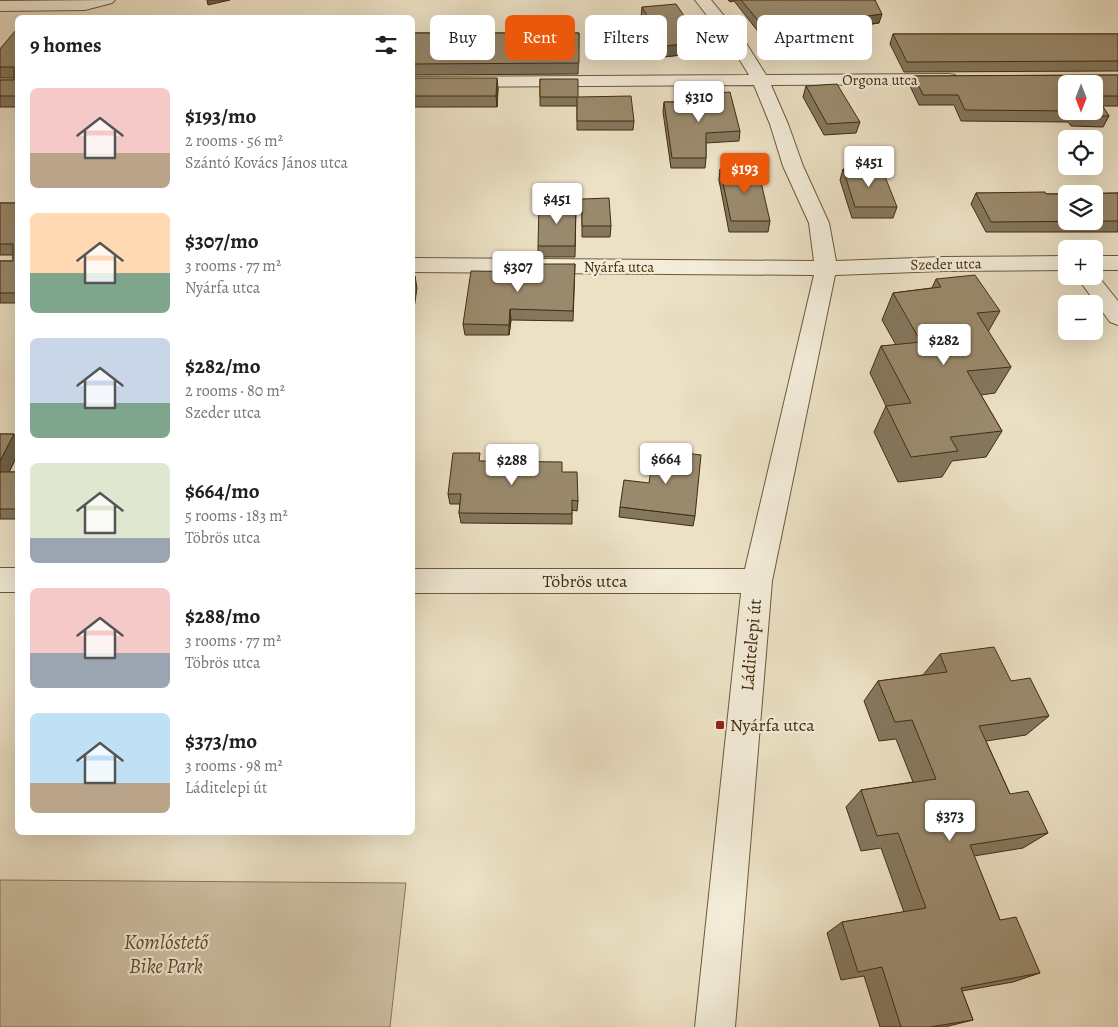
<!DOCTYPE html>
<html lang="en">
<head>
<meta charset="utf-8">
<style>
	:root { --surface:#fff; --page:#f2f2f2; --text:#202124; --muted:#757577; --accent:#ea580c }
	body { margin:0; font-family:Alegreya,serif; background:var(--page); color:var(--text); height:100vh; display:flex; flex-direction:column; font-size:19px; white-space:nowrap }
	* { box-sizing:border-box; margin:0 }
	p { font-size:16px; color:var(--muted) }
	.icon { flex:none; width:28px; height:28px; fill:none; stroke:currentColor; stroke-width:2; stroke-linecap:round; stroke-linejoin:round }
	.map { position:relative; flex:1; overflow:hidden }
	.drawer { position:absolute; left:15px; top:15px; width:400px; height:820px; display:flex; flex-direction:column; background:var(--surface); border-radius:8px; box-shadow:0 5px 20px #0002 }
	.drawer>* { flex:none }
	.hud { position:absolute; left:430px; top:15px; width:475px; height:45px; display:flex; gap:10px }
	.needle { width:32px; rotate:180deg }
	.buttons { position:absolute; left:1058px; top:75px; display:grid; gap:10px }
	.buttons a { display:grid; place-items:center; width:45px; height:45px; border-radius:8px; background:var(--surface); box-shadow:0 5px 20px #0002; font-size:25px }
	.price { position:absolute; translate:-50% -42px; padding:0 11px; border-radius:5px; background:#fff; color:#222; font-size:16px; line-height:32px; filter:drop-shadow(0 1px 2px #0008) }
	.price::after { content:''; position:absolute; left:50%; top:30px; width:15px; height:11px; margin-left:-8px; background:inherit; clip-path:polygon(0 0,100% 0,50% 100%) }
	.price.current { background:var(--accent); color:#fff }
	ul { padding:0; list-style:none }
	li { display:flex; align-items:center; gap:15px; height:125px; padding:0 15px }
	li span { display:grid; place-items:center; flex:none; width:140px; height:100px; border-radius:8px; color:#555 }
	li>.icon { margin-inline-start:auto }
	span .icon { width:60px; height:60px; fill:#fffc; stroke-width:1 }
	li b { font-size:21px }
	h2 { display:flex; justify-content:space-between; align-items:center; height:60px; padding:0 15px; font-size:21px }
	.pill { padding:0 18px; border-radius:8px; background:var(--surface); box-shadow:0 5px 20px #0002; font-size:18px; line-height:45px }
	.pill.current { background:var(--accent); color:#fff }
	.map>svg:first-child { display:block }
	.green { fill:#cfc2a6; stroke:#88775a }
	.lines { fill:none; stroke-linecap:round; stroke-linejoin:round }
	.minor-casing { stroke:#6c593b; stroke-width:2 }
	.minor { fill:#f3ecd9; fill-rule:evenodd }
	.wall { fill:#84775e; stroke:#422c0d }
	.shaded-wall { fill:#6c614c; stroke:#422c0d }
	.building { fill:#9a8a6d; stroke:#422c0d; fill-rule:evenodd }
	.poi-dot { fill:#8f2418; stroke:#f3ecd9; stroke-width:2 }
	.labels { text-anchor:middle; stroke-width:4.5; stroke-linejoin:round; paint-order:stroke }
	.far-street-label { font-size:15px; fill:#422c0d; stroke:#f3ecd9 }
	.street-label { font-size:18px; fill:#422c0d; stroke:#f3ecd9 }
	.poi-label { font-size:18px; fill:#422c0d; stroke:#f3ecd9; text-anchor:start }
	.near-park-label { font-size:21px; font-style:italic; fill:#5e4a2c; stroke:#f3ecd9 }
</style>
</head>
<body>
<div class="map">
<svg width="1118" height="1027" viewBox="0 0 1118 1027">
	<rect width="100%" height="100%" fill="#ece1c5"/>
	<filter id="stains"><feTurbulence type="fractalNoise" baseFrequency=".004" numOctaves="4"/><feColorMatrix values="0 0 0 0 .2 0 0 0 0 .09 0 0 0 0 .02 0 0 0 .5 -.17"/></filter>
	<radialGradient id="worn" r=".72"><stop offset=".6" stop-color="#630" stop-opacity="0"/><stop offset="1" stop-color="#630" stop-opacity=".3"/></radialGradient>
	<path class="green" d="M0 880 406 883 390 1027H0Z"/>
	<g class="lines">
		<g class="minor-casing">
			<g id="minor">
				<path d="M115 0 112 3 85 10 0 11V1Z"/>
				<path d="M695 0H711L746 43 766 75 949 74 955 75 958 79 955 83 949 84 771 85 788 124 803 166 829 223 836 261 943 257 1066 256V270L943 271 835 275 772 581 735 1027H695L741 593H412V569H745L814 275 412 272V258L814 261 809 223 783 166 770 124 754 85 412 87V77L749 75 733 49Z"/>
				<rect x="1094" y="256" width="24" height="14"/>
				<path d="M1094 271 1118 301V325L1110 322 1076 276H1094Z"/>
				<rect x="0" y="568" width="18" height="24"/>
			</g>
		</g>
		<use href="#minor" class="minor"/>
	</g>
	<g class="wall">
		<path d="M728 0H875L879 23 764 39 734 1 730 2Z"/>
		<path d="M642 7 702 42 700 53 663 57 641 18Z"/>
		<path d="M18 30V107H0V80H14V78H0V49Z"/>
		<path d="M412 33H579L578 74 412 75Z"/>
		<path d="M893 34H1118V71L904 72 890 44Z"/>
		<path d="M1118 75V106H1102L1109 116 1103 127 1071 126 1068 122 961 121 954 105H919L910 86 914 76Z"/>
		<path d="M412 78 498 88 497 107H412Z"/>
		<path d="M540 79 578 97 634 121 633 130H577V106H540Z"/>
		<path d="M806 86 860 122 856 133 824 135 803 97Z"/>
		<path d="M687 95 740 131 739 141 706 143V158L705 168H671L663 112 664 102H686Z"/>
		<path d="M720 169 770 221 768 232H729L719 180Z"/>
		<path d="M843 169 897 207 893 218H852L840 180Z"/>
		<path d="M976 193 1046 194 1118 193V232H986L971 204Z"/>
		<path d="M582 199 611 226 610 237H582Z"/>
		<path d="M0 203H18V303H0V261H13V255H0Z"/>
		<path d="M576 204 575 257H538V246Z"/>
		<path d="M575 264 573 321 511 320 509 335H465L463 324 538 272Z"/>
		<path d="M936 279 1000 311 988 332 1011 367 995 393 981 395 1002 431 986 457 952 461 942 477 898 482 874 432 886 406 870 373 881 346 896 345 882 320 893 293 932 288Z"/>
		<path d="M0 434H14L18 438V454L9 472H18V519H0Z"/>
		<path d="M481 461 562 472 578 501 577 511 572 510V524L461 523 459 513 460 504H450L448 494Z"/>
		<path d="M620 507 695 516 693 526 619 517Z"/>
		<path d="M940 654 1011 681 1049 716 1026 735 986 741 1010 794 1048 833 1023 848 974 856 1000 920 1040 973 1013 982 962 991 973 1020 945 1027H880L864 976 841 980 827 933 842 922 904 912 881 848 861 851 846 807 861 790 913 782 896 739 879 741 864 701 878 681 923 675Z"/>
	</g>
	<g class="shaded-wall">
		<path d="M207 0H230L208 5Z"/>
		<path d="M882 14 879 23 764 39 766 30Z"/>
		<path d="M702 42 700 53 663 57 664 46Z"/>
		<path d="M497 78 498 88 497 107 496 96Z"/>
		<path d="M415 276 417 288 412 323V297Z"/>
		<path d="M510 309 511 320 509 335V325Z"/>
		<path d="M14 434 18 438V454L4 482 0 478V461Z"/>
	</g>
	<g class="building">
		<path d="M741 0H875L882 14 766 30Z"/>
		<path d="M676 4 702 42 664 46 642 7Z"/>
		<path d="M16 30H18V96H0V80H14V67H0V49Z"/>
		<path d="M412 33H579V63L412 64Z"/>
		<path d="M893 34H1118V61L907 62Z"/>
		<path d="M1118 75V96H1096L1109 116H1076L1074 111 965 110 958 95H923L914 76ZM1066 84H1094V111H1066Z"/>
		<path d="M412 78H497L496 96H412Z"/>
		<path d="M540 79H578V97L631 96 634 121H577V97H540Z"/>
		<path d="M837 84 860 122 827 124 806 86Z"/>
		<path d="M730 92 740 131 706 133V158H672L664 102H688L687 95Z"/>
		<path d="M720 169H758L770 221H731Z"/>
		<path d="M843 169H882L897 207H855Z"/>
		<path d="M1045 192 1046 194H1066V221H1094V194H1074L1118 193V221L991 222 976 193Z"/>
		<path d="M609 198 611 226H582V199Z"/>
		<path d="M0 203H18V293H0V261H13V244H0Z"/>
		<path d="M539 204H576L575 246H538Z"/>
		<path d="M538 264H575L573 311 510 309 509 325 463 324 471 271 538 272Z"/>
		<path d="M975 275 1000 311 977 313 1011 367 967 371 1002 431 950 437 958 451 911 457 886 406 911 403 881 346 921 342 893 293 941 287 936 279Z"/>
		<path d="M415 276 412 297V277Z"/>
		<path d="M0 434H14L0 461Z"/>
		<path d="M654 449 701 455 695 516 620 507 624 480 649 483Z"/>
		<path d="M453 453H480L479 461 562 462V472H577L578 501 572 500V514L459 513 461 494H448Z"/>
		<rect x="0" y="472" width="18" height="37"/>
		<path d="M994 647 1011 681 1030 678 1049 716 979 726 1010 794 1028 791 1048 833 970 845 1000 920 1016 917 1040 973 961 988 973 1020 930 1027H901L882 967 858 972 842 922 926 908 898 833 877 836 861 790 936 779 912 720 895 722 878 681 947 672 940 654Z"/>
	</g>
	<rect class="poi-dot" x="715" y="720" width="10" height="10" rx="2.5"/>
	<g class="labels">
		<g class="far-street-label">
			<text x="880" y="85">Orgona utca</text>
			<text transform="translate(946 264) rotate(-1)" y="5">Szeder utca</text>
			<text x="619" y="272">Nyárfa utca</text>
		</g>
		<g class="street-label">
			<text x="585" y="587">Töbrös utca</text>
			<text transform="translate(751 645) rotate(-85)" y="6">Láditelepi út</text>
		</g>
		<g class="poi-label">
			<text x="730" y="731">Nyárfa utca</text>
		</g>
		<g class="near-park-label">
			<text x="166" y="949">Komlóstető<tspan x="166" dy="24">Bike Park</tspan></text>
		</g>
	</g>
	<rect width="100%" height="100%" filter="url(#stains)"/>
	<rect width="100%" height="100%" fill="url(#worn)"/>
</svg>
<div class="buttons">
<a><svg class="needle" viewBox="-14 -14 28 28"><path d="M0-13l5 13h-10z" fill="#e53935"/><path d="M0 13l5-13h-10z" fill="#757577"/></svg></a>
<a><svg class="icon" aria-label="locate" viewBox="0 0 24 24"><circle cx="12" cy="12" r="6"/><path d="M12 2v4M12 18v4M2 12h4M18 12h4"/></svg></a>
<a><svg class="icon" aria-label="layers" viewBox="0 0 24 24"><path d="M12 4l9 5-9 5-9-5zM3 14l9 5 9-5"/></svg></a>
<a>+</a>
<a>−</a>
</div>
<b class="price" style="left:699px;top:123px">$310</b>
<b class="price" style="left:869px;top:188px">$451</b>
<b class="price current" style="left:745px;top:195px">$193</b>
<b class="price" style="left:557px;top:225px">$451</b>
<b class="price" style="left:518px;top:293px">$307</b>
<b class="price" style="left:944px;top:366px">$282</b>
<b class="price" style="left:666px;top:485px">$664</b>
<b class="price" style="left:512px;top:486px">$288</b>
<b class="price" style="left:950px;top:842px">$373</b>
<div class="hud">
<a class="pill">Buy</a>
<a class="pill current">Rent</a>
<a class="pill">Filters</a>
<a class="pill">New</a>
<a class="pill">Apartment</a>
</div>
<section class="drawer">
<h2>9 homes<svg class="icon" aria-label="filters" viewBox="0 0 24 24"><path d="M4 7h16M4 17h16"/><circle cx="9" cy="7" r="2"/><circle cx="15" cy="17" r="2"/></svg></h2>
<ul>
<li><span style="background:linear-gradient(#f6c9c9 65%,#b9a48a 0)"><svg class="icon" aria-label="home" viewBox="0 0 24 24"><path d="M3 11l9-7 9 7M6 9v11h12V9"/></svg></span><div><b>$193/mo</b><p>2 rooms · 56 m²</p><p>Szántó Kovács János utca</p></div></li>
<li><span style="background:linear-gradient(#ffd9b3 60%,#7fa58c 0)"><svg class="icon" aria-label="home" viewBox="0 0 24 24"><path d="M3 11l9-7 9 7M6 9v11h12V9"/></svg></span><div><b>$307/mo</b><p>3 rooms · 77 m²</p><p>Nyárfa utca</p></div></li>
<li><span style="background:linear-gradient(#c9d6e8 65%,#7fa58c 0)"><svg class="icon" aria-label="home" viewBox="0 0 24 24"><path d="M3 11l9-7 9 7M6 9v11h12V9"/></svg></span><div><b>$282/mo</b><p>2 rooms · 80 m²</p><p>Szeder utca</p></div></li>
<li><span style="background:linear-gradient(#dfe7d0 75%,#9aa5b1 0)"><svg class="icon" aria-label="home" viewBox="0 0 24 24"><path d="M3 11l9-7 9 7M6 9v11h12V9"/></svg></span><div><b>$664/mo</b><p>5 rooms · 183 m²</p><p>Töbrös utca</p></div></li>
<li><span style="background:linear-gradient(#f6c9c9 65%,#9aa5b1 0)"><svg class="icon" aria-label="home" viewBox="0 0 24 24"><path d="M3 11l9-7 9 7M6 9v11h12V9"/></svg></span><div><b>$288/mo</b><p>3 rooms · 77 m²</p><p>Töbrös utca</p></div></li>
<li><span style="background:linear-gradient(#bfe0f5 70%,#b9a48a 0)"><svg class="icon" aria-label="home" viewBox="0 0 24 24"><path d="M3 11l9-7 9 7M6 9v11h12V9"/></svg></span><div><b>$373/mo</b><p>3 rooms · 98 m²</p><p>Láditelepi út</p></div></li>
</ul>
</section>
</div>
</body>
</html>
